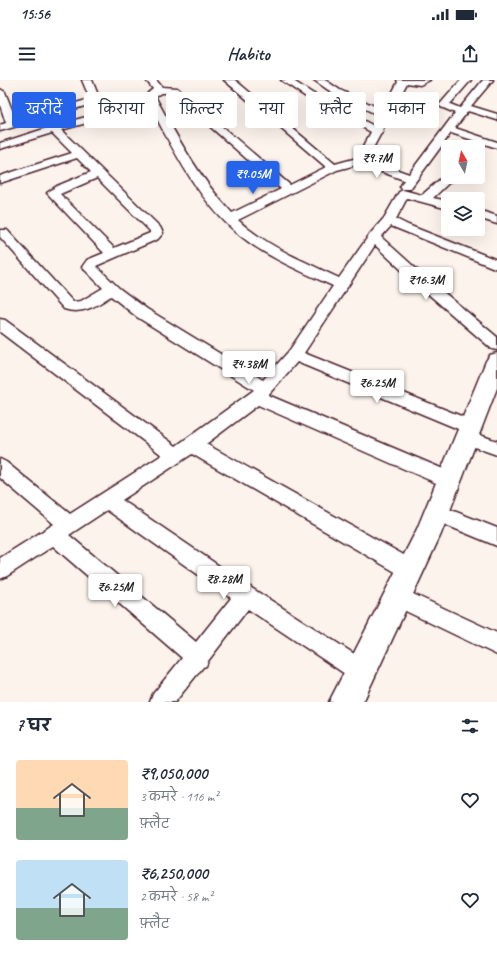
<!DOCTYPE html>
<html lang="hi">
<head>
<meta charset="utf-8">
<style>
	:root { --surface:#fff; --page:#f2f2f3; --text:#1f2937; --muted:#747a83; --accent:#2563eb }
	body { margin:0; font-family:Caveat,"Playpen Sans Deva",sans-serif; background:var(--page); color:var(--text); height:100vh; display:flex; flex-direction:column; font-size:15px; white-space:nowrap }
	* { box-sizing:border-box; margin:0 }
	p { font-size:13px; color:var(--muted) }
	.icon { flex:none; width:22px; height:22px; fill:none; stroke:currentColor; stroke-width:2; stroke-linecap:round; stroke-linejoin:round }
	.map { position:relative; height:622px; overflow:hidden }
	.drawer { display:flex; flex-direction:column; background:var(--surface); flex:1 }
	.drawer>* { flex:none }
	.top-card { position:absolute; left:12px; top:12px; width:473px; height:36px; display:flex; gap:8px }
	.needle { width:26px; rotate:351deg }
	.tools { position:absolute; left:441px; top:60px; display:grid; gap:8px }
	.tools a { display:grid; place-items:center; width:44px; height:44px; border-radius:4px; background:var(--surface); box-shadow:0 4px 16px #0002; font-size:20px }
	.price { position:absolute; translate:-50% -34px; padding:0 9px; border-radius:4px; background:#fff; color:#222; font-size:13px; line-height:26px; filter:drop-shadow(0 1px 2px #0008) }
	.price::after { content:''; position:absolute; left:50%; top:24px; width:12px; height:9px; margin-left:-6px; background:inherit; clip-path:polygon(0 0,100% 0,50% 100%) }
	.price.active { background:var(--accent); color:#fff }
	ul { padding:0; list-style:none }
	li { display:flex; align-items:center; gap:12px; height:100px; padding:0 16px }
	li span { display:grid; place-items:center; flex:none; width:112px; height:80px; border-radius:4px; color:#555 }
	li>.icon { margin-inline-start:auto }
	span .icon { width:48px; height:48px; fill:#fffc; stroke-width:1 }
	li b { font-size:17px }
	h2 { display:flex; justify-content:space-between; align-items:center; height:48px; padding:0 16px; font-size:17px }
	.chip { padding:0 14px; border-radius:4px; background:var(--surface); box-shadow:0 4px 16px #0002; font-size:14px; line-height:36px }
	.chip.active { background:var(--accent); color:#fff }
	.status { display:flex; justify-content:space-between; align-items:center; height:28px; padding:0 20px; background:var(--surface); direction:ltr }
	.status svg { height:11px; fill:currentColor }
	header { display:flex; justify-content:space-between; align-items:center; height:52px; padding:0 16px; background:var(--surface); font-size:18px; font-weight:700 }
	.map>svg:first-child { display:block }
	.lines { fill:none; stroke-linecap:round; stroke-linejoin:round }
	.street-casing { stroke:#4a1f2b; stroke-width:3 }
	.secondary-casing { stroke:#4a1f2b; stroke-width:3 }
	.street { fill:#fff; fill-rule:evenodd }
	.secondary { fill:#fff; fill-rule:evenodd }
</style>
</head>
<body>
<div class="status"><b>15:56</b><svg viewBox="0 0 49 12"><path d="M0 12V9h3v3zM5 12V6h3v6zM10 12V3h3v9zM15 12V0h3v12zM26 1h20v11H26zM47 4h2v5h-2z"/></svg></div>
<header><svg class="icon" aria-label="menu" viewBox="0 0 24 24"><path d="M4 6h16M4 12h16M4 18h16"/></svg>Habito<svg class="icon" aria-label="share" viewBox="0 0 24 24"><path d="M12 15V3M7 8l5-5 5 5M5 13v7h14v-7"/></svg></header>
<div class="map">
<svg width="497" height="622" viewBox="0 0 497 622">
	<rect width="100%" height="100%" fill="#fcf4ec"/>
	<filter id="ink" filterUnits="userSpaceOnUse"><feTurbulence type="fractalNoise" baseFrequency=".025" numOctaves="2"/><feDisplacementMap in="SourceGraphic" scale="8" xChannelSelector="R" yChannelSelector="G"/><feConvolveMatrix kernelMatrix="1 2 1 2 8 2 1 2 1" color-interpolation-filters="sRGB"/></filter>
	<g filter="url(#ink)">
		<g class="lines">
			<g class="street-casing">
				<g id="street">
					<path d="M82 0H92L100 20 98 22 48 37 56 45 127 26 131 27 132 29 131 31 61 50 160 147 163 153 158 159 96 186 120 209 147 229 263 300 289 271 333 206C305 193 276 181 250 163 201 129 173 69 146 18L148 13 153 9 146 0H156L162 7 177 8 290 105 326 87 224 0H235L335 84 357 78 371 52 306 17 281 0H292L312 13 374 46 380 36 334 14 314 0H325L340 10 383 30 398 2 397 0H430L420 5 407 3 391 34 392 35 389 38 382 50 383 52 380 55 367 79 409 94 455 33 441 27 439 25 441 23 461 0H471L450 24 460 28 483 0H493L471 26 497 34V40L468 31 455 48 497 62V68L451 53 410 109H402L400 107 404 100 360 84 337 90 238 140C267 167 304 181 339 198L370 154 384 138 399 112 403 110 422 115 445 95 448 94V97H455L433 118 448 121V129L407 118 396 139 408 145 497 180V189L391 146 381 157 422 194 497 257V270L492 269 412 200 375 165 304 273 476 342 478 347 476 352 474 353 497 361V375L460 362 458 357 460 352 463 351 297 282 268 315 455 394 458 400 455 406 449 408 443 406 258 325 206 364 418 483 421 490 418 497 411 500 404 497 192 374 122 420 253 509 370 584 373 592 370 600 362 603 354 600 248 529 208 581 206 586 203 587 175 622H150L153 614 182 578 53 466 7 496 0 499V478L54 444 0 398V379L6 382 70 434 162 375 0 252V239L5 240 176 366 254 310 137 237 111 216C96 226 82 235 64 229L0 157V150H7L73 222 81 221 103 208 82 187 87 180 104 173 47 113 57 106 91 92 77 78 0 103V96L72 73 52 53 0 69V63L47 48 39 40 0 51V45L6 43 0 25V9L5 12 16 40 90 19ZM161 13H172L281 109 232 133C200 99 178 59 156 18V16ZM97 98 150 151V153L114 168 60 114ZM107 430 231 518 196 562 69 455Z"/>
					<path d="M478 130 497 136V144L478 138Z"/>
					<path d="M436 424 497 448V466L429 438 427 432 429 426Z"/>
					<path d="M398 507 497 553V575L391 524 388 517 391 510Z"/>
				</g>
			</g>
			<g class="secondary-casing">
				<path id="secondary" d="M497 273V308L441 454 364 620 363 622H329L417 449 486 281 490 275Z"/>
			</g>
			<use href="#street" class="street"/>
			<use href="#secondary" class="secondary"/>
		</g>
	</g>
</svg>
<div class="tools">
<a><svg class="needle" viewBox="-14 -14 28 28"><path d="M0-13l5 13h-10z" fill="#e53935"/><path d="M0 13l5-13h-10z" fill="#747a83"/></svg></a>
<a><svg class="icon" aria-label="layers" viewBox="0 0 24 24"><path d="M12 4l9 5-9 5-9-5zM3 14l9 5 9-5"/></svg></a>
</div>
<b class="price" style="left:377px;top:99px">₹9.7M</b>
<b class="price active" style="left:253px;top:115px">₹9.05M</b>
<b class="price" style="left:426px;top:221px">₹16.3M</b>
<b class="price" style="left:249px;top:305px">₹4.38M</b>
<b class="price" style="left:377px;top:324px">₹6.25M</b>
<b class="price" style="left:224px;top:520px">₹8.28M</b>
<b class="price" style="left:115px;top:528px">₹6.25M</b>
<div class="top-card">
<a class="chip active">खरीदें</a>
<a class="chip">किराया</a>
<a class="chip">फ़िल्टर</a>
<a class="chip">नया</a>
<a class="chip">फ़्लैट</a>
<a class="chip">मकान</a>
</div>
</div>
<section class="drawer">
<h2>7 घर<svg class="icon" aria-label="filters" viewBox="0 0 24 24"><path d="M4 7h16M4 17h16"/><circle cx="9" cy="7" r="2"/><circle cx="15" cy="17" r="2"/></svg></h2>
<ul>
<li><span style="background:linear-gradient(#ffd9b3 60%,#7fa58c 0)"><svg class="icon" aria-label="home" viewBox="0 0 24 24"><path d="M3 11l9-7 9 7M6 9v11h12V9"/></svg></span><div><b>₹9,050,000</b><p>3 कमरे · 116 m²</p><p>फ़्लैट</p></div><svg class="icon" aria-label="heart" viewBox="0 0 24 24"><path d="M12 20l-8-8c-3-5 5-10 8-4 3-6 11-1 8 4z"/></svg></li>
<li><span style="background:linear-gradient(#bfe0f5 60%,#7fa58c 0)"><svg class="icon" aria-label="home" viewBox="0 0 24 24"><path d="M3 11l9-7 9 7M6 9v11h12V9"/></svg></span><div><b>₹6,250,000</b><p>2 कमरे · 58 m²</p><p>फ़्लैट</p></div><svg class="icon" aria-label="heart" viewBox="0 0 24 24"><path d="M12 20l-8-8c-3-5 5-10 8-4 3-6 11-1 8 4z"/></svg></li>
</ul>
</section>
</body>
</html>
